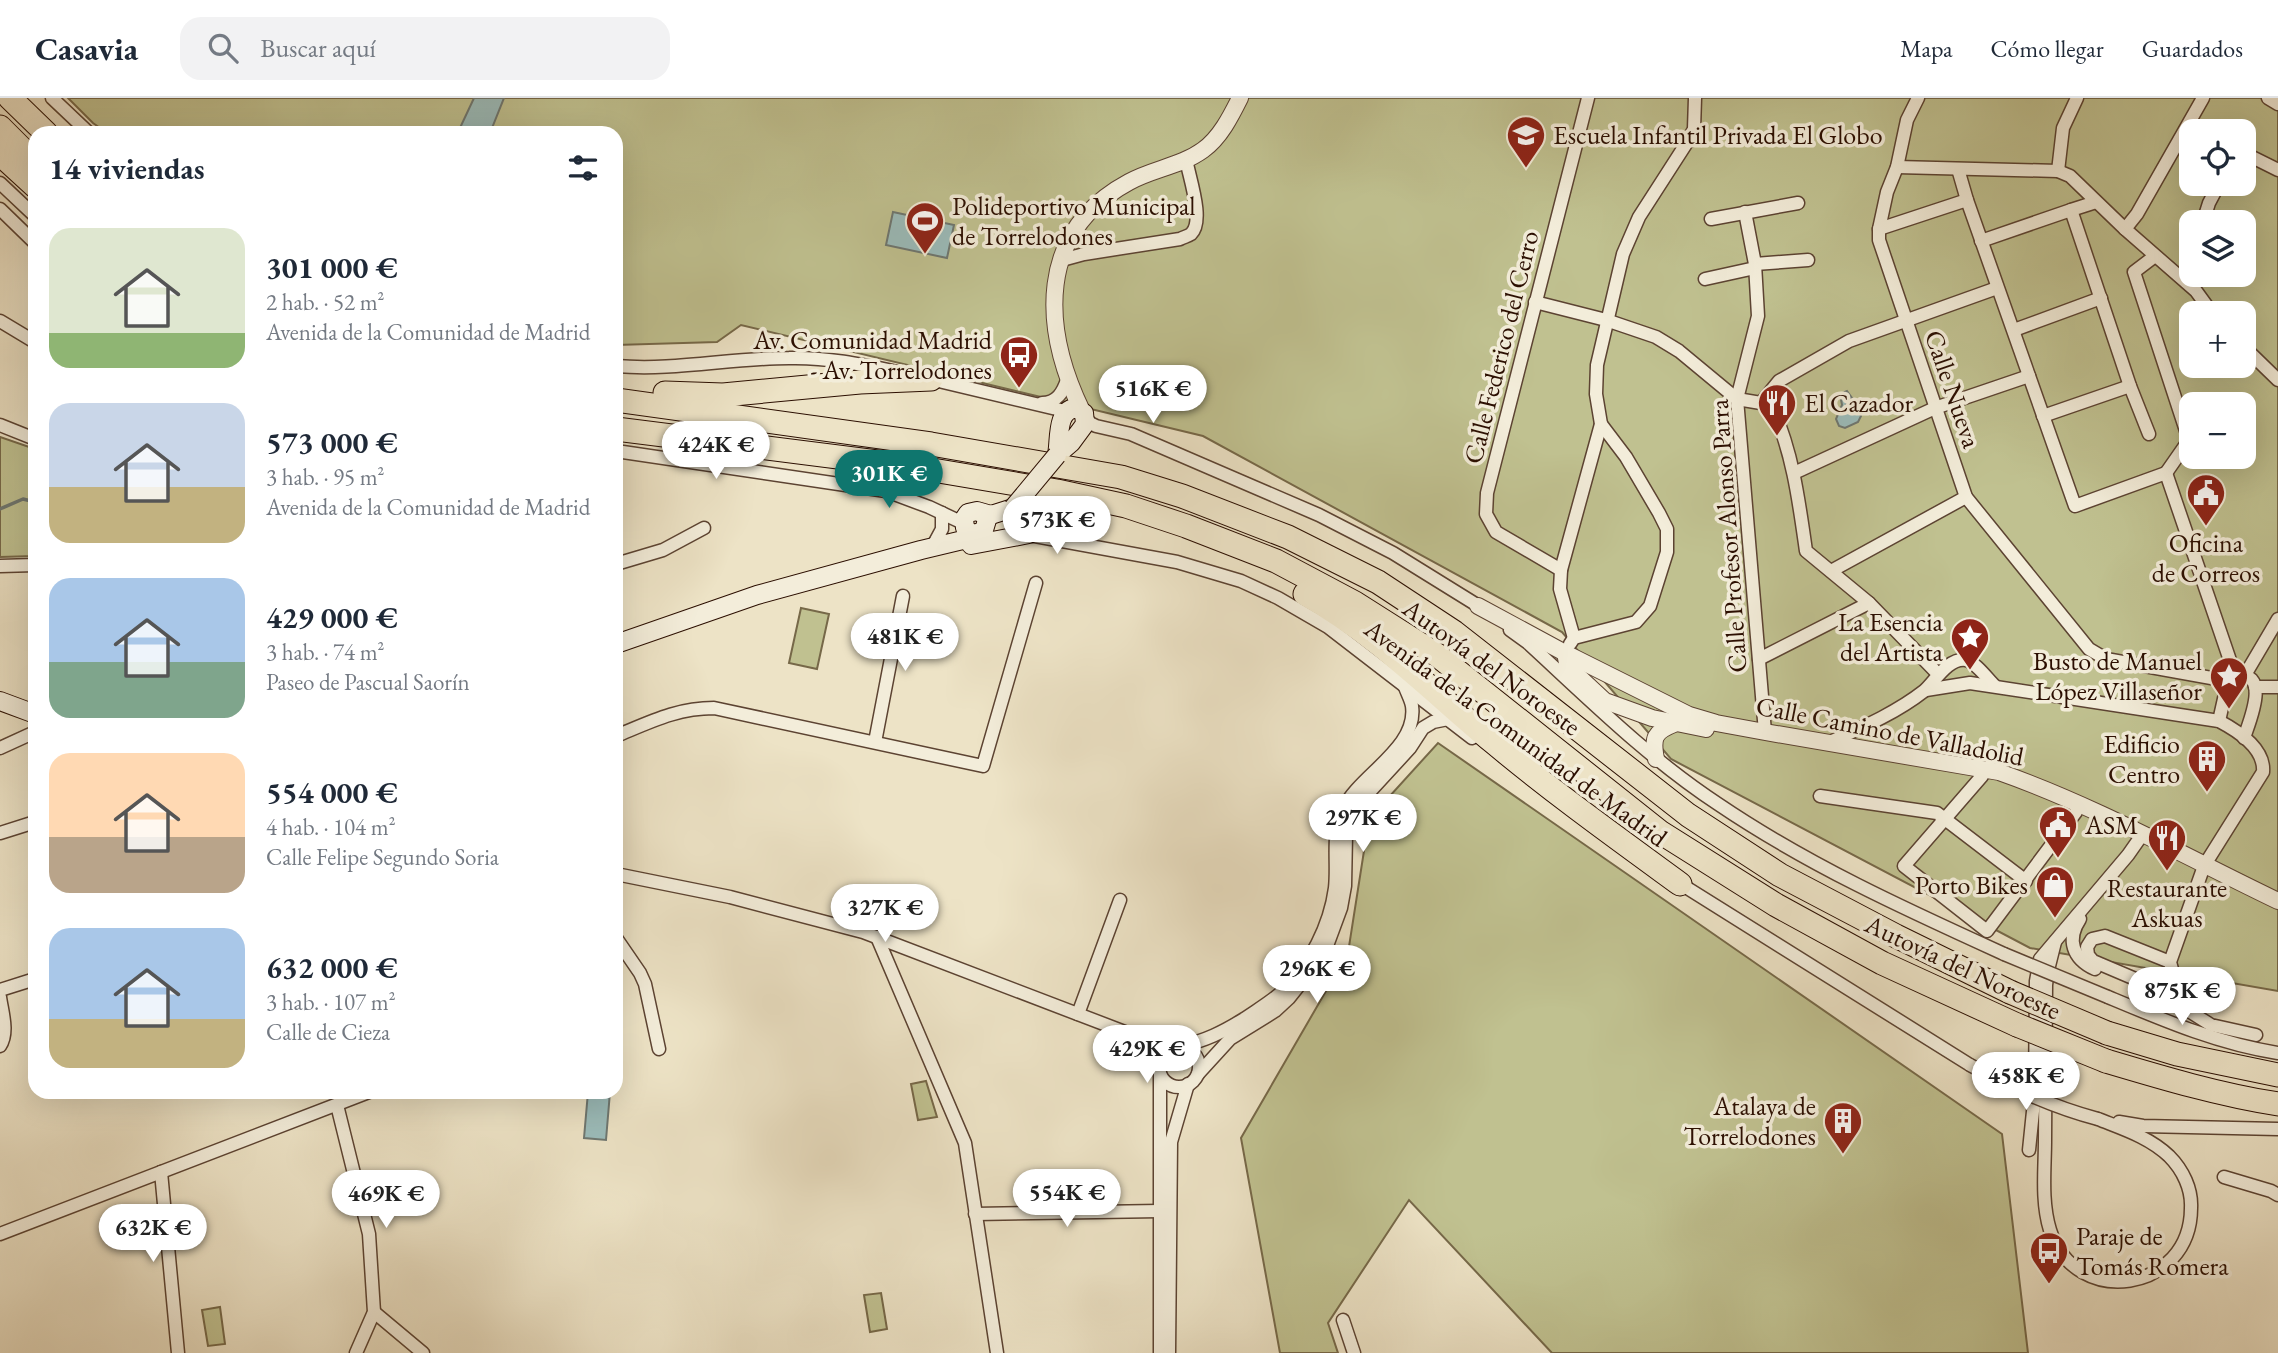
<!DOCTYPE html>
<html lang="es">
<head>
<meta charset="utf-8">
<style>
	:root { --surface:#fff; --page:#f2f2f3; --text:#1f2937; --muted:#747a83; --line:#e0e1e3; --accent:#0f766e }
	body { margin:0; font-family:"EB Garamond",serif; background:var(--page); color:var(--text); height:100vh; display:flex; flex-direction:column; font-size:26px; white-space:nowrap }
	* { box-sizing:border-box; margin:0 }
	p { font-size:23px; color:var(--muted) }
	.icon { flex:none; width:38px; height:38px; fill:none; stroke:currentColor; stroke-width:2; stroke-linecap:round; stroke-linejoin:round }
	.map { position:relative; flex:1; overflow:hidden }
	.details { position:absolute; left:28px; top:28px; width:595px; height:973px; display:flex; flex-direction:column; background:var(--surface); border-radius:21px; box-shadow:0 7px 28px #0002 }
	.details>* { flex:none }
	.fabs { position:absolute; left:2179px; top:21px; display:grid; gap:14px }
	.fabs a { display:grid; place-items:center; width:77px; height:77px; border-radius:14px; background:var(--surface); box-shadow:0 7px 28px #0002; font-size:35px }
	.price { position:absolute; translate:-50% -60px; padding:0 16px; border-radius:24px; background:#fff; color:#222; font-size:23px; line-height:46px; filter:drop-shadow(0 2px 4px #0008) }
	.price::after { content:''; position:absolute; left:50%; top:42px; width:21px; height:16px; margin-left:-10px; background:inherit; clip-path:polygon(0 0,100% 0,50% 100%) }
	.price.current { background:var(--accent); color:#fff }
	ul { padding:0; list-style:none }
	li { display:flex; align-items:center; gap:21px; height:175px; padding:0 21px }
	li span { display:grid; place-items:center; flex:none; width:196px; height:140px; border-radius:21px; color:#555 }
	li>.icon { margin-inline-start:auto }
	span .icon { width:84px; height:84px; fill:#fffc; stroke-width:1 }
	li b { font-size:30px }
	h2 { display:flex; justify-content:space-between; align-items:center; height:84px; padding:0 21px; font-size:30px }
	header { display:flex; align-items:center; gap:42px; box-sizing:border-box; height:98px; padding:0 35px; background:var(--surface); border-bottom:2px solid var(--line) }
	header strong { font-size:33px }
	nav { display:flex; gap:38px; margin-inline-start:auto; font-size:24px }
	.search { width:490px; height:63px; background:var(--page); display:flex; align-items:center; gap:18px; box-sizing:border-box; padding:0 24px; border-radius:21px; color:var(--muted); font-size:26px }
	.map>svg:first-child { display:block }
	.green { fill:#c0c190; stroke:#766848; stroke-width:2; fill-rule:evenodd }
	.water { fill:#9bbdbc; stroke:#6e7771; stroke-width:2 }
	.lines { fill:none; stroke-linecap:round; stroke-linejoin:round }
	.stream { stroke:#6e7771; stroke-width:3.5 }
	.minor-casing { stroke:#5c4332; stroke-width:15 }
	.tertiary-casing { stroke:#5c4332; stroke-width:18 }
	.secondary-casing { stroke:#2b0e01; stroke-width:20 }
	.motorway-casing { stroke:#2b0e01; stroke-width:25 }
	.minor { stroke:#f3edda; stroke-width:12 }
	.tertiary { stroke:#f3edda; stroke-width:16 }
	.secondary { stroke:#f3edda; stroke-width:18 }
	.motorway { stroke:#ede3c6; stroke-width:23 }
	.minor-bridge-casing { stroke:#5c4332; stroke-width:15; stroke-linecap:butt }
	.secondary-bridge-casing { stroke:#2b0e01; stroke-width:20; stroke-linecap:butt }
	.motorway-bridge-casing { stroke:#2b0e01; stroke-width:25; stroke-linecap:butt }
	.minor-bridge { stroke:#f3edda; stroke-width:12 }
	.secondary-bridge { stroke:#f3edda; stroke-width:18 }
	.motorway-bridge { stroke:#ede3c6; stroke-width:23 }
	.labels { text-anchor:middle; stroke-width:7; stroke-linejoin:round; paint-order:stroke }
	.poi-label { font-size:26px; fill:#2b0e01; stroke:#f3edda; text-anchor:end }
	.street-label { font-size:26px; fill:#2b0e01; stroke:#f3edda }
</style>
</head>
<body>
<header>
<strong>Casavia</strong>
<div class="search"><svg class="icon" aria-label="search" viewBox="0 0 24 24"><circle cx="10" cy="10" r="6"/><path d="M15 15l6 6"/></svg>Buscar aquí</div>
<nav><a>Mapa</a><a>Cómo llegar</a><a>Guardados</a></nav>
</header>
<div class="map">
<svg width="2278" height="1255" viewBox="0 0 2278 1255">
	<rect width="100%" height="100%" fill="#ede3c6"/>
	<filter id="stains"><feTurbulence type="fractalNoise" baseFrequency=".00286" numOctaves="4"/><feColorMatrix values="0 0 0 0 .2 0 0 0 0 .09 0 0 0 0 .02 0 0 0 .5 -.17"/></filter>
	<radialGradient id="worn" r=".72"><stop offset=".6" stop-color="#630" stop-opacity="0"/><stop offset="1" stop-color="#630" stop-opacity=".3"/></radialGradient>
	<g class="green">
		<path d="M68 0H2278V893L2030 850 1671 661 1562 534 1203 338 741 227 717 244 616 247V35H107L93 25ZM2191 33H2244V86H2191ZM2191 124H2244V177H2191ZM2191 215H2244V268H2191ZM2191 306H2244V359H2191Z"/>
		<path d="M0 339 35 351V458L0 459Z"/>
		<path d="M801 510 829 516 817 571 789 565Z"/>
		<path d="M1438 645 2002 1036 2028 1255H1552L1409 1102 1328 1225 1338 1255H1280L1241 1040 1348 855 1369 721Z"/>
		<path d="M926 983 937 1019 918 1022 911 986Z"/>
		<path d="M881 1195 887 1231 870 1234 864 1197Z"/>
		<path d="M220 1209 225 1246 208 1248 202 1212Z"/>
	</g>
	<g class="water">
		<path d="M474 0H504L490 35H467L459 32Z"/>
		<path d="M893 114 954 127 947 160 886 147Z"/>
		<path d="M1847 293 1852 300 1845 308 1857 311 1861 318 1858 324 1845 330 1839 328 1836 321 1842 307 1840 296Z"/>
		<path d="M588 994H610L606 1042 584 1040Z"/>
	</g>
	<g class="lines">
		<path class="stream" d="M0 411 23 401 31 403 35 402"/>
		<g class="minor-casing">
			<g id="minor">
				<path d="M52 0 89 35"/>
				<path d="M1918 0 1907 22 1897 69 1887 94 1879 131V142L1966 399 2089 551 2106 561 2228 583"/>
				<path d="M2268 0 2278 6"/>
				<path d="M2244 55 2278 72"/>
				<path d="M1897 69 2058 73 2070 78 2125 131 2196 193 2212 215"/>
				<path d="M1958 71 1967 102 2075 408 2166 375"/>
				<path d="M2058 73 2063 30 2077 0"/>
				<path d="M0 85 35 118"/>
				<path d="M2096 104 2071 112 2130 288 2149 336"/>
				<path d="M0 111 35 145"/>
				<path d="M1745 114 1755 166 1758 218 1737 301 1765 634"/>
				<path d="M1711 121 1798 105"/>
				<path d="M2203 124 2209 105 2219 86"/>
				<path d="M1879 131 1967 102"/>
				<path d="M2125 131 2137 116 2203 0"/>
				<path d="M1981 143 2071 112"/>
				<path d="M2155 158 2134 174 2189 342 2166 375"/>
				<path d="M1062 162 1084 156 1180 141C1184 139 1188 138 1191 136 1205 123 1189 79 1186 61"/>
				<path d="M1755 166 1808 162"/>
				<path d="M1705 181 1755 170"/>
				<path d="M1535 204 1606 222 1656 239 1679 253 1737 301 1761 305 1773 311C1793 356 1799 404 1806 453L1869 505 1938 576"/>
				<path d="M0 223 35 244"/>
				<path d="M2014 232 2101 200"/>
				<path d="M2244 249 2278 282"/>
				<path d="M616 268C674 273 731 260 789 260 828 259 864 267 902 275"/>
				<path d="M926 280 1065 313"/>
				<path d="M1042 305C1057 305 1063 294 1067 282"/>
				<path d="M1761 305 1779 283 1849 243 1997 190"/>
				<path d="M1085 318 1090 325 1096 328 1131 336 1319 417 1393 455 1485 512"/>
				<path d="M2043 318 2130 288"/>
				<path d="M0 327 35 341"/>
				<path d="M616 353 886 393 929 409 963 425"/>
				<path d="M1794 375 1935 310 2029 278"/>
				<path d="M2166 375 2235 577"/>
				<path d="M1024 436 1177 464 1241 483 1278 500 1328 529 1472 640"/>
				<path d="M935 444 942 431V415"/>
				<path d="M616 466 663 452 704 430"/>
				<path d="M0 468 35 467"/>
				<path d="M1561 472 1496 434 1486 416 1487 395 1588 0"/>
				<path d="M1831 473 1966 399"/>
				<path d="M1510 532 1528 545C1589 601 1648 660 1718 706 1808 767 1905 811 2004 856"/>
				<path d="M1574 540 1560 491 1561 472 1601 326 1596 296 1597 267 1623 156 1639 119 1686 46 1694 31 1695 0"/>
				<path d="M1570 546 1574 540 1636 524 1650 508 1667 454V431L1659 415 1626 359 1601 326"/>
				<path d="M1759 561 1869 505"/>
				<path d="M2245 577 2278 521"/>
				<path d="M2255 589H2278"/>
				<path d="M1926 592 1970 585 2219 623C2238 633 2265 651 2263 674L2204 768 2170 864 2180 900 2192 915 2211 927 2256 937"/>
				<path d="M2219 623 2228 583 2235 577C2272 573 2249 624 2244 640"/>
				<path d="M616 638C650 624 677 610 714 610L983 668 1036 485"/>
				<path d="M875 644 903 498"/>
				<path d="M1828 645C1861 630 1896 615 1924 593 1934 585 1948 559 1966 562 1975 564 1987 580 1994 587"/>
				<path d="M0 650 35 634"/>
				<path d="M1982 678 1904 768 1987 833 2076 714"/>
				<path d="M1820 698 1937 715 2026 783"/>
				<path d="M0 735 35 724"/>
				<path d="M616 776 730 799 863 834 1130 936 1173 949"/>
				<path d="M1676 783 1970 967"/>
				<path d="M2080 821C2066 842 2073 861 2095 871"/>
				<path d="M877 839 965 1045 997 1255"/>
				<path d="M616 840 640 875 645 886 659 951"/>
				<path d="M2055 844 2048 872 2046 887C2046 939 2045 990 2045 1042 2045 1071 2041 1103 2050 1132 2075 1212 2191 1194 2191 1110 2192 1091 2183 1072 2169 1058 2149 1039 2123 1031 2098 1021"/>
				<path d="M2170 864 2105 838 2092 841 2087 849 2088 857 2093 863 2180 900"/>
				<path d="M0 892 35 881"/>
				<path d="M0 899C2 914 9 934 0 948"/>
				<path d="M2108 899C2163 922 2219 946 2278 955"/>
				<path d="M1078 916 1120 802"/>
				<path d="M1181 948C1205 943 1223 934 1244 921 1257 912 1271 904 1283 893 1310 866 1330 828 1335 790 1338 764 1331 735 1343 711 1359 677 1418 650 1412 608 1411 602 1407 595 1405 589"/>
				<circle cx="1179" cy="969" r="20"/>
				<path d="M1160 975V1255"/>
				<path d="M1198 976 1230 941 1275 913 1289 900 1324 856 1341 810 1345 788 1346 737 1353 712 1410 650 1423 630 1433 624 1448 621"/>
				<path d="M337 1007 369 1136 374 1214 356 1255"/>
				<path d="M2119 1024 2143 1028 2278 1031"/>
				<path d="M2029 1052 2035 994 2036 883 2040 861 2128 757 2142 737"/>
				<path d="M161 1074 178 1255"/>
				<path d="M2224 1079 2271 1093 2278 1097"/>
				<path d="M975 1116 1160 1113"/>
				<path d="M0 1136 369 994"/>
				<path d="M374 1214 423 1255"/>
				<path d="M1343 1222 1354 1255"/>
				<path d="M1169 1255 1171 1044 1188 986"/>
			</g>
		</g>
		<g class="tertiary-casing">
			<g id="tertiary">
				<path d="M1082 313C1042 230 1036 134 1129 84 1152 71 1181 68 1203 52 1220 40 1231 18 1240 0"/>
				<path d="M1478 508 1565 555 1689 617 1716 625 1765 634 1999 674C2096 708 2186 759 2278 803"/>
				<path d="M1565 555 1567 565 1576 576 1605 603 1652 620 1706 631"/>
				<path d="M1656 661C1652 640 1654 634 1674 626"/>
			</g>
		</g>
		<g class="secondary-casing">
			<g id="secondary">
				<path d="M1075 310 1084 315 1085 326 1071 345 1057 357C1060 341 1056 313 1075 310Z"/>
				<path d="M979 435 972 436 965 430 964 421 968 415 977 413 991 417 1013 410"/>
				<path d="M971 447 1029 436"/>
				<path d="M616 546 757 497 921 452 967 441 984 432 987 422 983 416"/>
				<path d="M0 603 35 616"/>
			</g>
		</g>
		<g class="motorway-casing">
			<g id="motorway">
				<path d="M10 0 46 35"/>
				<path d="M0 29 35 64"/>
				<path d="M0 56 35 88"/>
				<path d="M665 295 723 297 860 284 931 281"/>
				<path d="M616 302 931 346 1121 379 1182 398 1288 439 1378 484 1454 534 1688 717 1780 777 1896 838 2010 894"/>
				<path d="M616 331 909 368 1057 393 1126 408 1186 428 1276 463 1355 505 1437 557 1660 734 1776 807 1882 865 2017 927"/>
				<path d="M1305 496C1375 535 1432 593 1493 644 1553 694 1617 740 1680 786"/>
				<path d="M2107 935 2177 956 2278 977"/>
				<path d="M2106 963C2163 980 2220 997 2278 1006"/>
			</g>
		</g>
		<use href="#minor" class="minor"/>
		<use href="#tertiary" class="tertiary"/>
		<use href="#secondary" class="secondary"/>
		<use href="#motorway" class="motorway"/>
		<g class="minor-bridge-casing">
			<g id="minor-bridge">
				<path d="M2004 856 2108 899"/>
				<path d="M1970 967C2011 990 2052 1009 2098 1021"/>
			</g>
		</g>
		<g class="secondary-bridge-casing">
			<path id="secondary-bridge" d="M1013 410 1057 357"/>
		</g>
		<g class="motorway-bridge-casing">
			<g id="motorway-bridge">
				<path d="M2010 894 2107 935"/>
				<path d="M2017 927 2106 963"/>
			</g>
		</g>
		<use href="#minor-bridge" class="minor-bridge"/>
		<use href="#secondary-bridge" class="secondary-bridge"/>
		<use href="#motorway-bridge" class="motorway-bridge"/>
	</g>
	<defs>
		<g id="school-pin" transform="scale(2.0125)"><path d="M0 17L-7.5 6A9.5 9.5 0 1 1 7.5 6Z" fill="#8f2418" stroke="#f3edda"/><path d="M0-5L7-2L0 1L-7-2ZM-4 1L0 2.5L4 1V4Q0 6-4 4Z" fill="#fff"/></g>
		<g id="stadium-pin" transform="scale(2.0125)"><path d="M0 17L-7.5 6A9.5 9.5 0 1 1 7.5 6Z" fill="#8f2418" stroke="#f3edda"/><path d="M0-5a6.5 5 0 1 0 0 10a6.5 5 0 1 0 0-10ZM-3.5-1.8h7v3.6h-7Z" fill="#fff"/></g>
		<g id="bus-pin" transform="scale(2.0125)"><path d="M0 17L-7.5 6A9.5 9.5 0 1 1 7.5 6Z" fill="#8f2418" stroke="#f3edda"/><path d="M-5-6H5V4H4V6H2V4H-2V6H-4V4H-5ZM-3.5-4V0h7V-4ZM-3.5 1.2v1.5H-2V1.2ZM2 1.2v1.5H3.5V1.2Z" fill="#fff"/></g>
		<g id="restaurant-pin" transform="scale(2.0125)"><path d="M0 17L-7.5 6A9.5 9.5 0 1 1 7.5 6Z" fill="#8f2418" stroke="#f3edda"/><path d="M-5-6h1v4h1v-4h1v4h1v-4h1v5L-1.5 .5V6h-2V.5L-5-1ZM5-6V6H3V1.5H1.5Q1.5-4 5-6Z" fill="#fff"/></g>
		<g id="civic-pin" transform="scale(2.0125)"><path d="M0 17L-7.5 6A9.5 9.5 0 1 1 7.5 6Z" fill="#8f2418" stroke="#f3edda"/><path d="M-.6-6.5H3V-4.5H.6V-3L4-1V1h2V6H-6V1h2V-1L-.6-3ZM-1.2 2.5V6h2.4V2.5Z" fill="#fff"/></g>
		<g id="sight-pin" transform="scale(2.0125)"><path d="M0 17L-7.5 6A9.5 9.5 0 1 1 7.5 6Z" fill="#8f2418" stroke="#f3edda"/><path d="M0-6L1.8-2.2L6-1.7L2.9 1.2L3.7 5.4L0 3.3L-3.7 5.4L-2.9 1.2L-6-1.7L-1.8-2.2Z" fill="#fff"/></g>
		<g id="building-pin" transform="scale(2.0125)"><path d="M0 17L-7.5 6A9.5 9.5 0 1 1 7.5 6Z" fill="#8f2418" stroke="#f3edda"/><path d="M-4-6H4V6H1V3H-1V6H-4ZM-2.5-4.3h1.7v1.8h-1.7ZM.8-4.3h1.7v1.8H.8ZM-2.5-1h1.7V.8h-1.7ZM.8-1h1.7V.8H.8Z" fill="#fff"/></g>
		<g id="shop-pin" transform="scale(2.0125)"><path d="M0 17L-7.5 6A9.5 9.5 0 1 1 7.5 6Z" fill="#8f2418" stroke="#f3edda"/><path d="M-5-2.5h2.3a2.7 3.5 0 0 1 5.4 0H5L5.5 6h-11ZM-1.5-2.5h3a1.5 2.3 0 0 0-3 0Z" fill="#fff"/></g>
	</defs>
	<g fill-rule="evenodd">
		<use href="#school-pin" x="1526" y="37"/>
		<use href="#stadium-pin" x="925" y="123"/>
		<use href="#bus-pin" x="1019" y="257"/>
		<use href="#restaurant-pin" x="1777" y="305"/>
		<use href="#civic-pin" x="2206" y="395"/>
		<use href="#sight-pin" x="1970" y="539"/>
		<use href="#sight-pin" x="2229" y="578"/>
		<use href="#building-pin" x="2207" y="661"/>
		<use href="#civic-pin" x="2058" y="727"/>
		<use href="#restaurant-pin" x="2167" y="740"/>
		<use href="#shop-pin" x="2055" y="787"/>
		<use href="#building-pin" x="1843" y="1023"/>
		<use href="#bus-pin" x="2049" y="1153"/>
	</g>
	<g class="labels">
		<g class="poi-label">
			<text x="1553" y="46" text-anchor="start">Escuela Infantil Privada El Globo</text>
			<text x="952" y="117" text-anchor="start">Polideportivo Municipal<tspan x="952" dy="30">de Torrelodones</tspan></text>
			<text x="992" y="251">Av. Comunidad Madrid<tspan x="992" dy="30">- Av. Torrelodones</tspan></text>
			<text x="1804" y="314" text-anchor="start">El Cazador</text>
			<text x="2206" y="454" text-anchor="middle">Oficina<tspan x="2206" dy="30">de Correos</tspan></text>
			<text x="1943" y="533">La Esencia<tspan x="1943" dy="30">del Artista</tspan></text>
			<text x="2202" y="572">Busto de Manuel<tspan x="2202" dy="30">López Villaseñor</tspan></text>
			<text x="2180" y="655">Edificio<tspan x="2180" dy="30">Centro</tspan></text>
			<text x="2085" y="736" text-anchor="start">ASM</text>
			<text x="2028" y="796">Porto Bikes</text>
			<text x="2167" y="799" text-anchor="middle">Restaurante<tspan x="2167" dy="30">Askuas</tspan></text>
			<text x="1816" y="1017">Atalaya de<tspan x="1816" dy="30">Torrelodones</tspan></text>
			<text x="2076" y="1147" text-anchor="start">Paraje de<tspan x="2076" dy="30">Tomás Romera</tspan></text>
		</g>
		<g class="street-label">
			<text transform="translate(1501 249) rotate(-76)" y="9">Calle Federico del Cerro</text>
			<text transform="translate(1953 291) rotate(71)" y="9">Calle Nueva</text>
			<text transform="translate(1728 438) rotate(-94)" y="9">Calle Profesor Alonso Parra</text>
			<text transform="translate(1492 569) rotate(36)" y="9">Autovía del Noroeste</text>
			<text transform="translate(1890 633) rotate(11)" y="9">Calle Camino de Valladolid</text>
			<text transform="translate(1516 635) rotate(36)" y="9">Avenida de la Comunidad de Madrid</text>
			<text transform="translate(1963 869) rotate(25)" y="9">Autovía del Noroeste</text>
		</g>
	</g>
	<rect width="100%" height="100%" filter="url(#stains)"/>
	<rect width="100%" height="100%" fill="url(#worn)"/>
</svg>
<div class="fabs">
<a><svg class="icon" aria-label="locate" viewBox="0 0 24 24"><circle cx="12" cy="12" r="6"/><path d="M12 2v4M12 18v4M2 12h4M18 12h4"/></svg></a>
<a><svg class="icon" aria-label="layers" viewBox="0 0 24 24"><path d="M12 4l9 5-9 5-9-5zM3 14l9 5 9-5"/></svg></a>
<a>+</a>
<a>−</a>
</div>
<b class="price" style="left:1153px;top:327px">516K €</b>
<b class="price" style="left:716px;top:383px">424K €</b>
<b class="price current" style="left:889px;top:412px">301K €</b>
<b class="price" style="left:1057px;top:458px">573K €</b>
<b class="price" style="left:905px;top:575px">481K €</b>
<b class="price" style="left:1363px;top:756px">297K €</b>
<b class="price" style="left:885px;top:846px">327K €</b>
<b class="price" style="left:1317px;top:907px">296K €</b>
<b class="price" style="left:2182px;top:929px">875K €</b>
<b class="price" style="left:1147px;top:987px">429K €</b>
<b class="price" style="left:2026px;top:1014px">458K €</b>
<b class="price" style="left:1067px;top:1131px">554K €</b>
<b class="price" style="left:386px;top:1132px">469K €</b>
<b class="price" style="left:153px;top:1166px">632K €</b>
<section class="details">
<h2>14 viviendas<svg class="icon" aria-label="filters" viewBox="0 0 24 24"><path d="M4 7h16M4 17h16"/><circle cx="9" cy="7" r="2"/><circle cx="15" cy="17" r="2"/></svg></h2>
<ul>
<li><span style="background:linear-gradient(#dfe7d0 75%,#8fb573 0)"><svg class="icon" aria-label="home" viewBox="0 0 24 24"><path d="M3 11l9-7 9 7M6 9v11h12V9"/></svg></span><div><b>301 000 €</b><p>2 hab. · 52 m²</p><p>Avenida de la Comunidad de Madrid</p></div></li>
<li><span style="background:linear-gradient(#c9d6e8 60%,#c2b280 0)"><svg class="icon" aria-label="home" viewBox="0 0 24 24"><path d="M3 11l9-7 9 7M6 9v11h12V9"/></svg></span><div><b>573 000 €</b><p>3 hab. · 95 m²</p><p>Avenida de la Comunidad de Madrid</p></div></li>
<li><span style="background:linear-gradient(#a9c7e8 60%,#7fa58c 0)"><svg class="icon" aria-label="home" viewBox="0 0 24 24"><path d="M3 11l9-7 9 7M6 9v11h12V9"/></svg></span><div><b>429 000 €</b><p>3 hab. · 74 m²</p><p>Paseo de Pascual Saorín</p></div></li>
<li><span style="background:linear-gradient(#ffd9b3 60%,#b9a48a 0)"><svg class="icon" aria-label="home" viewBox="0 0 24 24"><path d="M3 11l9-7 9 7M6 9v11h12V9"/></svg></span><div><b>554 000 €</b><p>4 hab. · 104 m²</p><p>Calle Felipe Segundo Soria</p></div></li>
<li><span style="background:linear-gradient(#a9c7e8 65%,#c2b280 0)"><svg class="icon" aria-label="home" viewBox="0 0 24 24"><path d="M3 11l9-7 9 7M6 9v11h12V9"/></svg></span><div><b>632 000 €</b><p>3 hab. · 107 m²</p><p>Calle de Cieza</p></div></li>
</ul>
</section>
</div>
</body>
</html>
